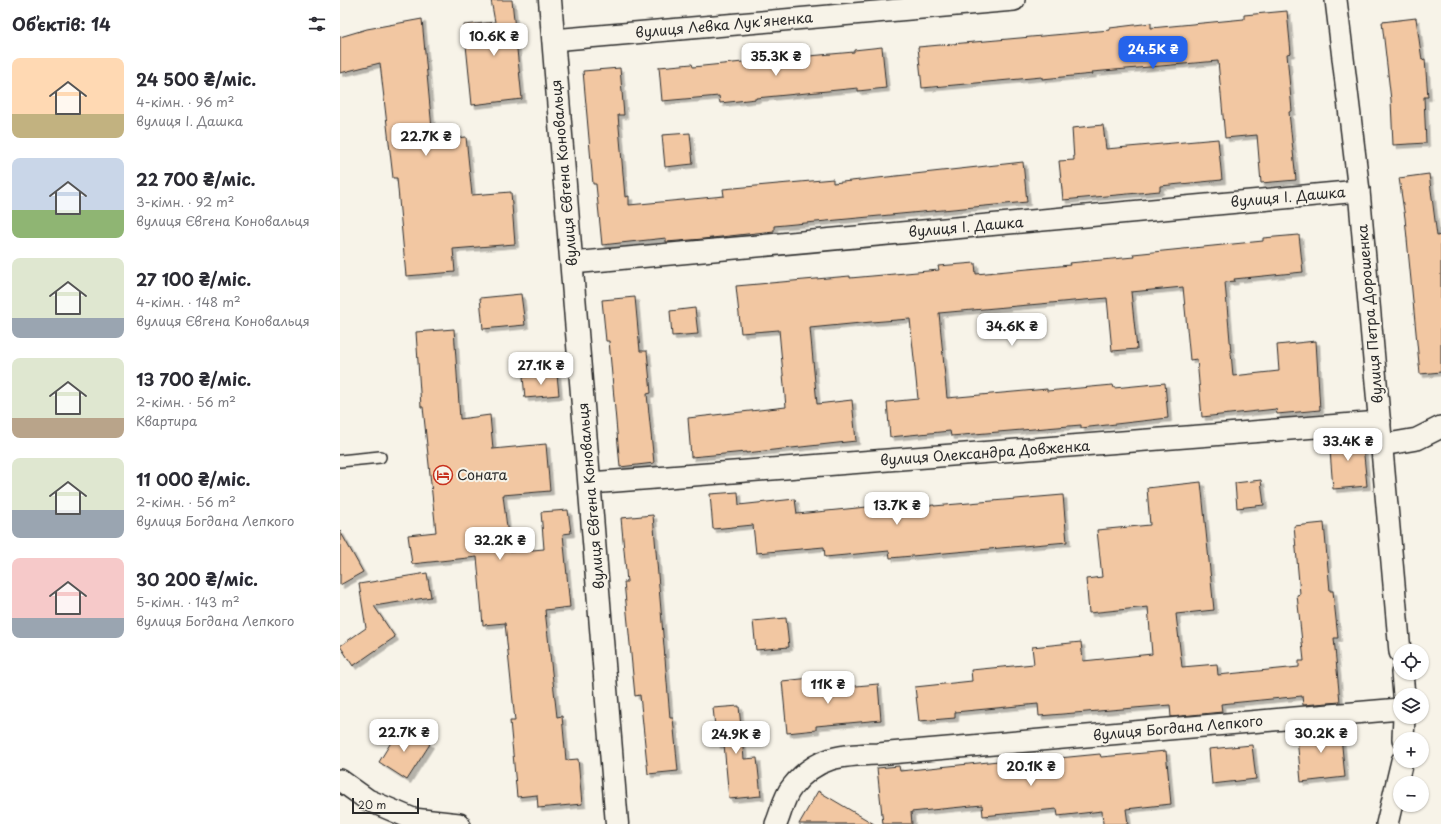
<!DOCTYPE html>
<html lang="uk">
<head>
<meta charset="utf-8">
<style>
	:root { --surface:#fff; --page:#f2f2f3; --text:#2b2b33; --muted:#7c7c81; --accent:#2563eb }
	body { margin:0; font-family:"Playpen Sans",sans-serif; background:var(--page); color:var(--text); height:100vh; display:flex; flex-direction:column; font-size:15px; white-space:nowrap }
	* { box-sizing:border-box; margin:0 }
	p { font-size:13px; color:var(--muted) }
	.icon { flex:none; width:22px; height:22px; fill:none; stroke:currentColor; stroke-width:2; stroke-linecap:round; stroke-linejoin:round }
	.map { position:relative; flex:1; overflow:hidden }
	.drawer { display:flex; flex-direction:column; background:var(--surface); width:340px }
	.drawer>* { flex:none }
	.buttons { position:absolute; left:1053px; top:644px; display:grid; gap:8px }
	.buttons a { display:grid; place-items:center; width:36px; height:36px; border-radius:50%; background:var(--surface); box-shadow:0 1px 3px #0004; font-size:20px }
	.scale { position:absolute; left:12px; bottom:10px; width:67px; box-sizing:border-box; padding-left:4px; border:2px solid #2b2b2b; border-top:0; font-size:11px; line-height:14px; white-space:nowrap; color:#2b2b2b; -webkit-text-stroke:3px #f7f3e8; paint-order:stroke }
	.price { position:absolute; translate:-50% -34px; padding:0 9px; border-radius:8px; background:#fff; color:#222; font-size:13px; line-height:26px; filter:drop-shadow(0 1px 2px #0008) }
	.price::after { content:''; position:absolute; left:50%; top:24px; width:12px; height:9px; margin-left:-6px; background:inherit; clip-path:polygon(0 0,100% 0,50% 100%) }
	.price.current { background:var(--accent); color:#fff }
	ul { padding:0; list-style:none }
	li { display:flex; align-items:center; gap:12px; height:100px; padding:0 12px }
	li span { display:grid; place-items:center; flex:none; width:112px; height:80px; border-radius:8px; color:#555 }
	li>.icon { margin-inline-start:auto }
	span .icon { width:48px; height:48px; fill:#fffc; stroke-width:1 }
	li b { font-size:17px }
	h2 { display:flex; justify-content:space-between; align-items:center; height:48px; padding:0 12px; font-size:17px }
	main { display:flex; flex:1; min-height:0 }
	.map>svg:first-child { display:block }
	.building { fill:#f2c7a2; stroke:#2b2b2b; filter:url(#shadow) }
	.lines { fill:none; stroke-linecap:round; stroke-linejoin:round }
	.lane-casing { stroke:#2b2b2b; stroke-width:14 }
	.street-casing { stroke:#2b2b2b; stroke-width:24 }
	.secondary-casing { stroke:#2b2b2b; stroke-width:25 }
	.lane { stroke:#f7f3e8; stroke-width:11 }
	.street { stroke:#f7f3e8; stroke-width:21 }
	.secondary { stroke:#f7f3e8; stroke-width:22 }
	.labels { text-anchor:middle; stroke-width:4; stroke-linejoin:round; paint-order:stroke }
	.street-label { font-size:14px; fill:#2b2b2b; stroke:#f7f3e8 }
	.poi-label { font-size:14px; fill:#2b2b2b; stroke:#f7f3e8; text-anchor:start }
</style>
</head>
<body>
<main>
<section class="drawer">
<h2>Об’єктів: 14<svg class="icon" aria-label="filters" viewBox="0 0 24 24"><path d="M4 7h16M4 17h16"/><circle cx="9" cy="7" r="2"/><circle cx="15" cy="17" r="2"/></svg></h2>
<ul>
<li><span style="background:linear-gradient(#ffd9b3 70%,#c2b280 0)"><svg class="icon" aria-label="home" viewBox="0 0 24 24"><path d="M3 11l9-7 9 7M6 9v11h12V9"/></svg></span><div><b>24 500 ₴/міс.</b><p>4-кімн. · 96 m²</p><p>вулиця І. Дашка</p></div></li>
<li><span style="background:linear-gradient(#c9d6e8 65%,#8fb573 0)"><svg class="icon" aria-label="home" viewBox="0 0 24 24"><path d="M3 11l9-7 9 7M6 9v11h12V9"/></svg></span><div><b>22 700 ₴/міс.</b><p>3-кімн. · 92 m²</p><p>вулиця Євгена Коновальця</p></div></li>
<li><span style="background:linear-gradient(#dfe7d0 75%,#9aa5b1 0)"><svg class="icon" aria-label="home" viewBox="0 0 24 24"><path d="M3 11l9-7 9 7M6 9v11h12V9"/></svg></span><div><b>27 100 ₴/міс.</b><p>4-кімн. · 148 m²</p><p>вулиця Євгена Коновальця</p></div></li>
<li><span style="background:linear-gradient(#dfe7d0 75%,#b9a48a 0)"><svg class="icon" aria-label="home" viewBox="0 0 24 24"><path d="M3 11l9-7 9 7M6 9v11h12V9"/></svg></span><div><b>13 700 ₴/міс.</b><p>2-кімн. · 56 m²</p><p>Квартира</p></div></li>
<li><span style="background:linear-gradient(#dfe7d0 65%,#9aa5b1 0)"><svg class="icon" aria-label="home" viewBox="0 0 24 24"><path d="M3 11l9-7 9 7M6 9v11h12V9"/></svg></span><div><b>11 000 ₴/міс.</b><p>2-кімн. · 56 m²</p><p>вулиця Богдана Лепкого</p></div></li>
<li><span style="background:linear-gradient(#f6c9c9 75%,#9aa5b1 0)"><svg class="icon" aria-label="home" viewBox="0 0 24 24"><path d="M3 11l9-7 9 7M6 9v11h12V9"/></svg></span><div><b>30 200 ₴/міс.</b><p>5-кімн. · 143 m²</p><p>вулиця Богдана Лепкого</p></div></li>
</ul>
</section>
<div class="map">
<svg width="1101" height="824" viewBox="0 0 1101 824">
	<defs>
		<filter id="shadow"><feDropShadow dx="3.5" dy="3.5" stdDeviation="0" flood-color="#0004"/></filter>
	</defs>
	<rect width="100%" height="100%" fill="#f7f3e8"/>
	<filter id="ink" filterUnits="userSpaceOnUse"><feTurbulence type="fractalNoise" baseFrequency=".025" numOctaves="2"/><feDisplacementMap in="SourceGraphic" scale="8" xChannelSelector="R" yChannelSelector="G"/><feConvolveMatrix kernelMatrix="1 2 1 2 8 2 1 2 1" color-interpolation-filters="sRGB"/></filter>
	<g filter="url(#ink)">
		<g class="building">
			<path d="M151 0H172L182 99 132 105 124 25 155 22Z"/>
			<path d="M947 11 951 53 947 54 952 111 949 112 956 180 921 183 917 135 885 138 878 61 752 72 753 74 702 79V77L582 88 578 47 770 30V28L811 23V28L904 19V15Z"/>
			<path d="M1076 18 1082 60 1085 59 1088 97H1084L1086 143 1053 145 1051 100 1042 22Z"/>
			<path d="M82 19 93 140 126 137 132 195 171 192 175 244 113 249 115 272 66 276 57 178H53L40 63 0 73V37L27 29Z"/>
			<path d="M542 47 546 88 518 91V88L416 98V99L380 103 379 96 322 101 319 67 352 64 353 67 413 61 514 52V50Z"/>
			<path d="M280 68 284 115H278L285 197 289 196V205L384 196 383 189 493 179V183L683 162 687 202 434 226V231L363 239 326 242V238L262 245 256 184H253L243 71Z"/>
			<path d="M763 125 766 149 878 139 882 180 820 186V191L723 200 719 161 734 160 732 128Z"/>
			<path d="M350 133 353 164 325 167 322 135Z"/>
			<path d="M1089 174 1097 236 1101 235V372L1080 374 1065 218 1059 178Z"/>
			<path d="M959 235 963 272 894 279 895 281 885 282 893 376 939 371 937 345 976 341 980 410 937 414 936 409 862 417 857 359 850 360 843 287 791 292 797 349 772 351 767 298 599 313 607 398 707 389V391L773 385 774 388 825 383 828 418 741 428V425L611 436 610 431 550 437 547 402 578 399 570 319 531 322 470 328 477 404 512 400 516 441 406 453V452L351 457 348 418 446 407 439 330 401 333 396 286 510 276V278L599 270 598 266 635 263 636 274 730 265 729 263 794 257 793 254 923 241V238Z"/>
			<path d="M181 294 185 325 143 329 140 298Z"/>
			<path d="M295 297 300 351H307L311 393 307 394 314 463 280 467 269 341H266L262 300Z"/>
			<path d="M355 308 358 334 332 336 330 311Z"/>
			<path d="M114 329 120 419 150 415 153 449 206 444 210 491 163 495 170 552 204 549 201 512 228 510 231 533 223 534 230 607 205 610 217 717 222 716 226 760 238 759 242 804 198 808 197 795 177 797 170 721H175L165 623 143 625 137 557 72 564 68 535 96 532 83 407H81L76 332Z"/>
			<path d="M217 374 219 395 185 398 183 377Z"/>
			<path d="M1022 435 1027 486 993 489 989 438Z"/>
			<path d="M921 480 924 505 897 508 895 483Z"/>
			<path d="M861 482 874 610 836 614 842 667 877 664 878 675 959 667V661H964L957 595 960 594 954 526 984 523 990 591H993L998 638H994L1000 702 963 705 962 696 881 704 882 712 831 717 830 705 699 716 698 704 615 712V718L579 721 575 687 632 681 631 670 694 664 692 647 741 642 743 661 812 654 808 607 749 613 746 579 762 577 757 530 810 525 807 488Z"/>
			<path d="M398 492 399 505 455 499 457 514 527 507 528 511 594 505V506L723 495 727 542 550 558 549 551 485 557 484 547 416 553 413 525 373 529 370 494Z"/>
			<path d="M313 515 330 718H333L338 771 308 774 300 695 295 696 284 582H287L281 518Z"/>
			<path d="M0 531 23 572 0 585Z"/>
			<path d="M87 573 91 597 34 606 55 637 13 666 0 646 26 628 19 584Z"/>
			<path d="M446 618 449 647 416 650 413 621Z"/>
			<path d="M471 678 472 690 538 684 541 720 476 726V730L447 733 442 681Z"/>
			<path d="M399 706 404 759 417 758 421 796 389 799 384 744 377 745 373 708Z"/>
			<path d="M61 726 90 744 67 780 39 762Z"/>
			<path d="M1000 726 1005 777 961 782 957 737 966 736 965 729Z"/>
			<path d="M912 745 916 779 872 784 869 749Z"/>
			<path d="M826 751 831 804 786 809 788 824H763L762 811 718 816 717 809 643 816 642 805 571 812 572 824H543L537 768 559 766 560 771 688 758V761L760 754 761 757Z"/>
			<path d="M478 791 534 824H459Z"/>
		</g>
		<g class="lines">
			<g class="lane-casing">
				<path id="lane" d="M0 461 40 457"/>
			</g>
			<g class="street-casing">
				<g id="street">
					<path d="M996 0 1019 191 1060 652"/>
					<path d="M213 40 674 0"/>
					<path d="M232 263 1019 191"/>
					<path d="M1042 445 1077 439 1101 427"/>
					<path d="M250 483 1040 422"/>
					<path d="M1062 673 1064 695"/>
					<path d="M1063 739 1064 717"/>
					<path d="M0 780 28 800 73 819 119 824"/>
					<path d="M436 824C441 813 444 796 452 787 476 756 502 755 538 754L1060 709"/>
					<path d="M1047 824 1062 761"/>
				</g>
			</g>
			<g class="secondary-casing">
				<path id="secondary" d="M210 0 277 824"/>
			</g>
			<use href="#lane" class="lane"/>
			<use href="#street" class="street"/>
			<use href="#secondary" class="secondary"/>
		</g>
	</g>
	<defs>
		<g id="hotel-ring" transform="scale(1)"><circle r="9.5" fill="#f7f3e8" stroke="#c8321e" stroke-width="1.5"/><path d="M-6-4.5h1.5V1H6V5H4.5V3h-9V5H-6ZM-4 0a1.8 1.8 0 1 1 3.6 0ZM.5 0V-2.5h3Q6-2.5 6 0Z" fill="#c8321e"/></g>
	</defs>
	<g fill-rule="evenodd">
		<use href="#hotel-ring" x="103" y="475"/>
	</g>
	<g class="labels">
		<g class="street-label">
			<text transform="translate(384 25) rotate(-5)" y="5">вулиця Левка Лук'яненка</text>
			<text transform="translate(224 173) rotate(-95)" y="5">вулиця Євгена Коновальця</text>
			<text transform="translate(948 197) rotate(-5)" y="5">вулиця І. Дашка</text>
			<text transform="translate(626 227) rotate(-5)" y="5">вулиця І. Дашка</text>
			<text transform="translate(1030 314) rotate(-95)" y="5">вулиця Петра Дорошенка</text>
			<text transform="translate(645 453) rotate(-4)" y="5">вулиця Олександра Довженка</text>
			<text transform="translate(251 496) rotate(-95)" y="5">вулиця Євгена Коновальця</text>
			<text transform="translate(838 728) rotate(-5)" y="5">вулиця Богдана Лепкого</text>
		</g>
		<g class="poi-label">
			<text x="117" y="480">Соната</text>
		</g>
	</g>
</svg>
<div class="buttons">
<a><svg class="icon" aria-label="locate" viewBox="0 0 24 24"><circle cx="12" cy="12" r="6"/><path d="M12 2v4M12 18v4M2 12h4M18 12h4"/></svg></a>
<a><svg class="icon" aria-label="layers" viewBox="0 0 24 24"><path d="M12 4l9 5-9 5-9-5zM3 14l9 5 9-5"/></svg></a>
<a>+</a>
<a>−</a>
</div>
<div class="scale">20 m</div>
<b class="price" style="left:154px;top:57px">10.6K ₴</b>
<b class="price current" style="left:813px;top:70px">24.5K ₴</b>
<b class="price" style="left:436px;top:77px">35.3K ₴</b>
<b class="price" style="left:86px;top:157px">22.7K ₴</b>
<b class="price" style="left:672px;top:347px">34.6K ₴</b>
<b class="price" style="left:201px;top:386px">27.1K ₴</b>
<b class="price" style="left:1008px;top:462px">33.4K ₴</b>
<b class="price" style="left:557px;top:526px">13.7K ₴</b>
<b class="price" style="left:160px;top:561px">32.2K ₴</b>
<b class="price" style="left:488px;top:705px">11K ₴</b>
<b class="price" style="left:64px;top:753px">22.7K ₴</b>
<b class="price" style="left:981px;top:754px">30.2K ₴</b>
<b class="price" style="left:396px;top:755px">24.9K ₴</b>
<b class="price" style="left:691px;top:787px">20.1K ₴</b>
</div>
</main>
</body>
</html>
